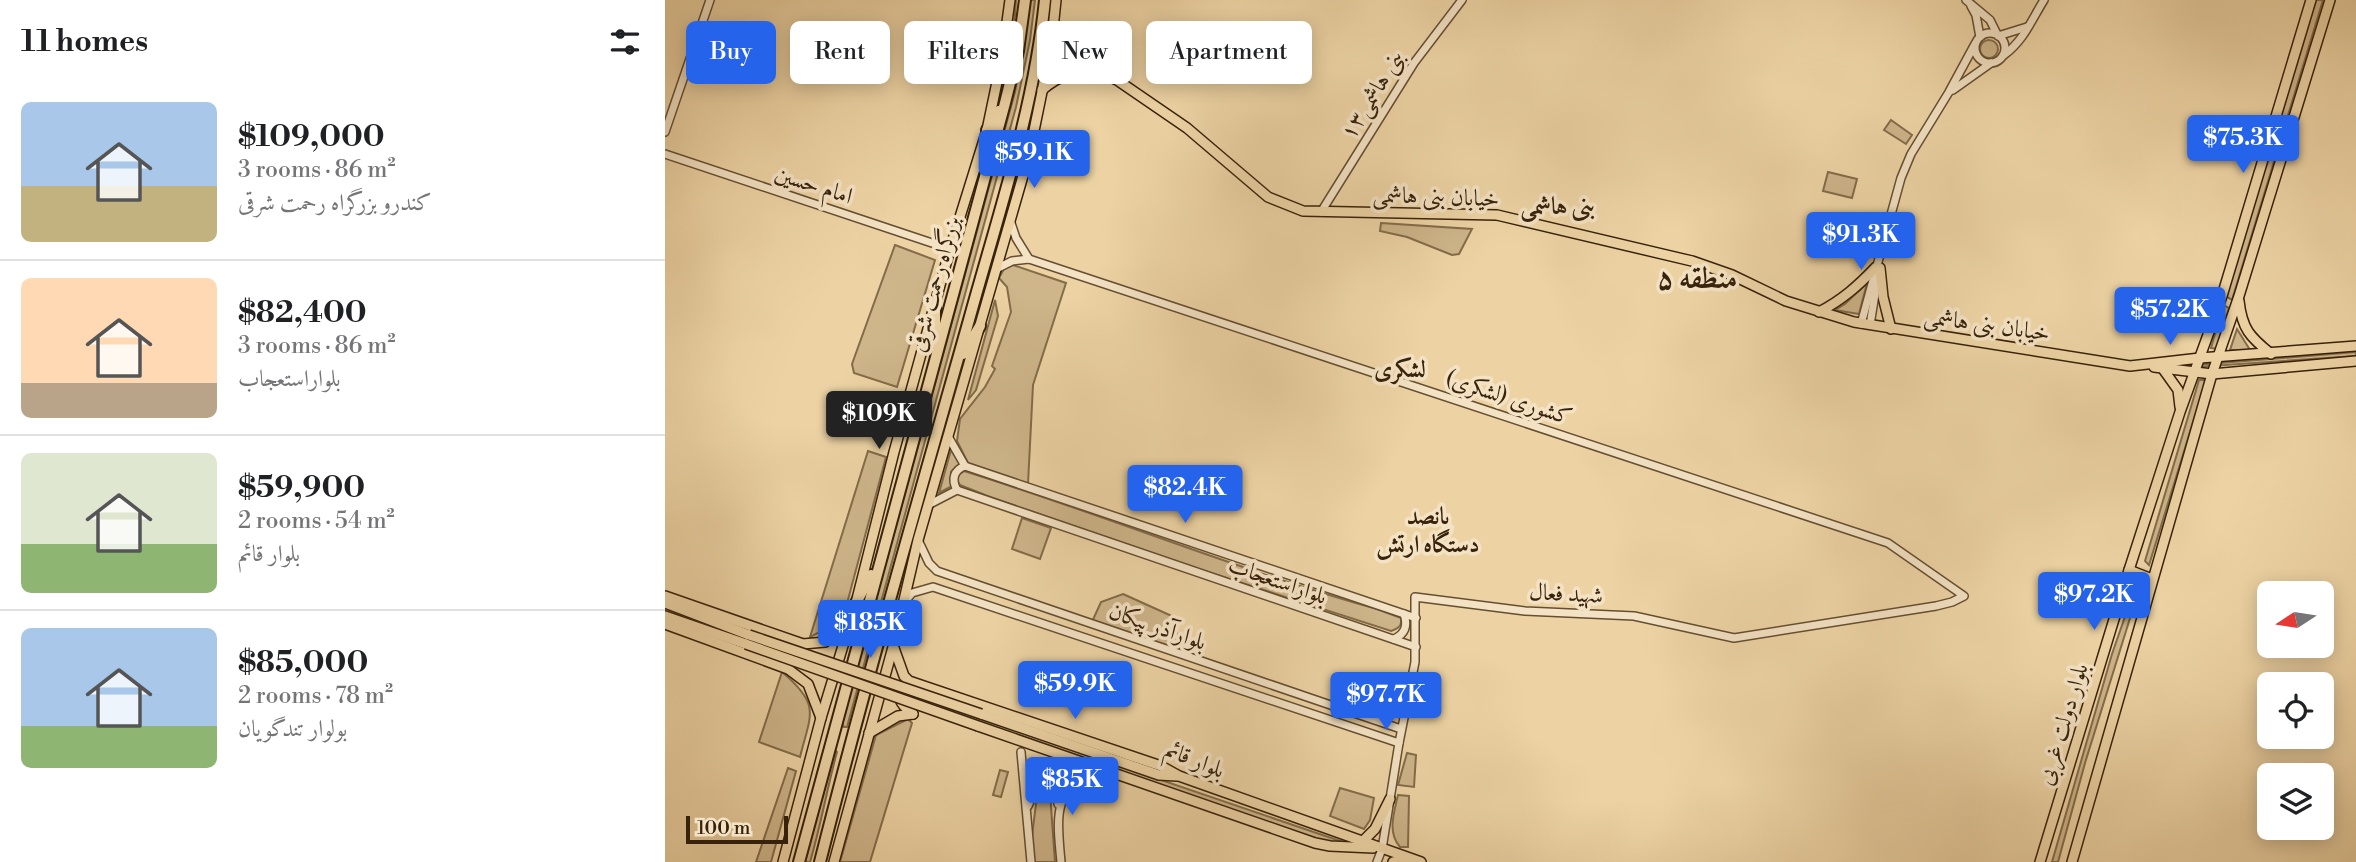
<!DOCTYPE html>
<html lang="en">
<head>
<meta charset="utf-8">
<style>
	:root { --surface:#fff; --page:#f6f6f6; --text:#202124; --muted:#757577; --line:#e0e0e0; --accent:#2563eb }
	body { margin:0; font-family:"Libre Bodoni",Amiri,serif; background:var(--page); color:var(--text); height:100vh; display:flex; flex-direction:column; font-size:26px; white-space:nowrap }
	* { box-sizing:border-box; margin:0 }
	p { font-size:23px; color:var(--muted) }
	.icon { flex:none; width:38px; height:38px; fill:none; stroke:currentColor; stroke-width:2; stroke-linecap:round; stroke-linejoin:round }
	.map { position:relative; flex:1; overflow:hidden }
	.panel { display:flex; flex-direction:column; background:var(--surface); width:665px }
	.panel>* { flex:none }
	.guide { position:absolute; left:21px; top:21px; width:665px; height:63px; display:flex; gap:14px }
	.needle { width:46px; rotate:258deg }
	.buttons { position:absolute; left:1592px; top:581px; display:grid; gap:14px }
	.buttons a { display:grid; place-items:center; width:77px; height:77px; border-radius:10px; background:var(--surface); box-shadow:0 4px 18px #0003; font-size:35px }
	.scale { position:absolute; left:21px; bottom:18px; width:102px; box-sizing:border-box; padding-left:7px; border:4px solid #38220b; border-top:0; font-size:19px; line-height:24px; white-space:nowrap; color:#38220b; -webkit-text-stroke:5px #f3e2c4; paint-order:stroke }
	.price { position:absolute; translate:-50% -60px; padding:0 16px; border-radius:7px; background:var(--accent); color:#fff; font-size:23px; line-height:46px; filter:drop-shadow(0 2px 4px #0008) }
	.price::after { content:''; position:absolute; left:50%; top:42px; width:21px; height:16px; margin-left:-10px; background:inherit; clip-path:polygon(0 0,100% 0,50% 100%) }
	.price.selected { background:#222; color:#fff }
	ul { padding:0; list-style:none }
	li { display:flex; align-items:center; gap:21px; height:175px; padding:0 21px }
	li+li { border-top:2px solid var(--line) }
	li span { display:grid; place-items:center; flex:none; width:196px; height:140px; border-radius:10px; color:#555 }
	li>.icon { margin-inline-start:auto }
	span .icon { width:84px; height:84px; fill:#fffc; stroke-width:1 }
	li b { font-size:30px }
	h2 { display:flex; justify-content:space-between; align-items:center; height:84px; padding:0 21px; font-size:30px }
	.chip { padding:0 24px; border-radius:10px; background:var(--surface); box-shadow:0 4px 18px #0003; font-size:24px; line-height:63px }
	.chip.selected { background:var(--accent); color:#fff }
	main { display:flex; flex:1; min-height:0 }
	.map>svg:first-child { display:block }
	.green { fill:#ceb58a; stroke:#836c4a; stroke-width:2 }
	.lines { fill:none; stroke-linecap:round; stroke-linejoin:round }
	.minor-casing { stroke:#654e31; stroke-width:10 }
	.major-casing { stroke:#38220b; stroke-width:12 }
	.highway-casing { stroke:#38220b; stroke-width:14 }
	.minor { stroke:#f3e2c4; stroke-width:7 }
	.major { stroke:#edd3a4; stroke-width:9 }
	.highway { stroke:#edd3a4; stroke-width:10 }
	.major-bridge-casing { stroke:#38220b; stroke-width:12; stroke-linecap:butt }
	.major-bridge { stroke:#edd3a4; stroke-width:9 }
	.labels { text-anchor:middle; stroke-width:7; stroke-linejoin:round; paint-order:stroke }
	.street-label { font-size:23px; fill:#38220b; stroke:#f3e2c4 }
	.neighbourhood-label { font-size:24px; font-weight:bold; fill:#38220b; stroke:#f3e2c4 }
	.district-label { font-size:30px; font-weight:bold; fill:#38220b; stroke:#f3e2c4 }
</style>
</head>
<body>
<main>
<section class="panel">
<h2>11 homes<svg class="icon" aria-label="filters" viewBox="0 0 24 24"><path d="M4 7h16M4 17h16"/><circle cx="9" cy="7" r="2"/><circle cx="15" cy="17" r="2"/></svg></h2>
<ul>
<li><span style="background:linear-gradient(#a9c7e8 60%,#c2b280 0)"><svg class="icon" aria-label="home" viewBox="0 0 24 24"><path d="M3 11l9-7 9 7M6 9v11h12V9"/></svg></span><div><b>$109,000</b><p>3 rooms · 86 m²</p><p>کندرو بزرگراه رحمت شرقی</p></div></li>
<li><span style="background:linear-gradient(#ffd9b3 75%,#b9a48a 0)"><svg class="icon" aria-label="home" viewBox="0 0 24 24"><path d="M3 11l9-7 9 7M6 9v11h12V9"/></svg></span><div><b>$82,400</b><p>3 rooms · 86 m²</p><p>بلواراستعجاب</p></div></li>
<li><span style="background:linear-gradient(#dfe7d0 65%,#8fb573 0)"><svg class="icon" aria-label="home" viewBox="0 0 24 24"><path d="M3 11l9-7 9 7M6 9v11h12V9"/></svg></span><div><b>$59,900</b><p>2 rooms · 54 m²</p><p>بلوار قائم</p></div></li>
<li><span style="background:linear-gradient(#a9c7e8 70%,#8fb573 0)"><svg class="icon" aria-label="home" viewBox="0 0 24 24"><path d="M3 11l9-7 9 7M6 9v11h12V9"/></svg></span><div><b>$85,000</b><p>2 rooms · 78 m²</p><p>بولوار تندگویان</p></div></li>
</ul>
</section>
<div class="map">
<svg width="1691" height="862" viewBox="0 0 1691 862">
	<rect width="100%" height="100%" fill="#edd3a4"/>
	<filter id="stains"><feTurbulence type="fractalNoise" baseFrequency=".00286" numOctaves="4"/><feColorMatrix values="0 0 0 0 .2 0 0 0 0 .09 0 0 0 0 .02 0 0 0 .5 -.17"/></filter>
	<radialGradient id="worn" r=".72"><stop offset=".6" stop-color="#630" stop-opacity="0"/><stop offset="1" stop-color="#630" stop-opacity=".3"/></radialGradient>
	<g class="green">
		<path d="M346 0H351C349 34 345 72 330 103Z"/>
		<path d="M365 0H370L365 40 351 107 182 727H179L177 723 350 92 359 46Z"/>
		<path d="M1651 0H1658L1567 300 1561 296Z"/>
		<circle cx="1324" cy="49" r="9"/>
		<path d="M1226 120 1247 135 1241 144 1219 130Z"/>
		<path d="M1163 172 1192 179 1187 198 1158 191Z"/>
		<path d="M716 223 807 229 794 254 787 255 742 237 715 231Z"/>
		<path d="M230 245 270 260 232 387 189 373 187 364Z"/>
		<path d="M348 265 401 283 368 385 363 484 303 463 292 441 295 419 320 387 330 369 327 366 346 312 342 287 334 278 339 269Z"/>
		<path d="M1202 283 1194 314 1170 310 1180 304Z"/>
		<path d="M330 300 333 316 311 390 303 400Z"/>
		<path d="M1558 305 1564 308 1552 349 1546 348Z"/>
		<path d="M1572 329 1585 350H1565Z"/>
		<path d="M1691 352V356L1517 368V366Z"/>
		<path d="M1534 380H1541L1484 565 1480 561Z"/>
		<path d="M286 450 295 463 286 472 287 486 274 493Z"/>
		<path d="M203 451 221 457 180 611 165 627 145 637Z"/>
		<path d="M299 471C437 514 572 570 712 609L736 618C737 626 734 628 726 631L540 571 325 497 295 485 292 480 293 475Z"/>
		<path d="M357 518 386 528 375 559 347 549Z"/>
		<path d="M1471 585 1475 586 1420 763 1393 862H1387L1447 654Z"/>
		<path d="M458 594 509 617 516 654 426 624 436 602Z"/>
		<path d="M117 672C156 705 146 713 135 757L94 742Z"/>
		<path d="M241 691 279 706 678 842 665 844 271 709 239 702V693Z"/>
		<path d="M243 719 247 723 205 862H175L211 735Z"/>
		<path d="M170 750 172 752C162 788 156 825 145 862H140Z"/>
		<path d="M742 753 751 755 749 787 733 785Z"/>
		<path d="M366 765 400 773 394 784C386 775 377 773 368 781Z"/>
		<path d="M123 768 131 771 106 862H91Z"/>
		<path d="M335 770 343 772 336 797 328 795Z"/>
		<path d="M675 788 709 798 705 820 699 829 665 816Z"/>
		<path d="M385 793 390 862H369L367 836 372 796Z"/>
		<path d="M733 795 744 796 743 847H735C722 832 729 813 733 795Z"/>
	</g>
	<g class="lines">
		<g class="minor-casing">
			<g id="minor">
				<path d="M1301 0 1325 20 1333 36 1362 27"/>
				<path d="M1306 6 1311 15 1315 37"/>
				<circle cx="1325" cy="48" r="15"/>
				<path d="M1339 55C1359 40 1366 21 1379 0"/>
				<path d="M1288 90 1326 63"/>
				<path d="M0 132 45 0"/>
				<path d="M0 154 285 249"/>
				<path d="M656 212 749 63 797 0"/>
				<path d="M345 220 351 238 364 259"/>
				<path d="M331 269 347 261 364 259 1223 543 1299 596 1287 602 1271 606 1069 638 969 616 860 611 750 597V662L734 743 717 849 712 862"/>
				<path d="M1196 324 1236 178 1246 154 1284 92 1310 44"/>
				<path d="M1205 325 1213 276"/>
				<path d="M284 438 300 466 751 618"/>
				<path d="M292 490C286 479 289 470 300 466"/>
				<path d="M265 504 292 490 751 647"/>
				<path d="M253 540 264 563 272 571 736 729"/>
				<path d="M239 603 247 593 268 587 734 743"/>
				<path d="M729 639C740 634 743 626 739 614"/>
				<path d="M356 752 366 862"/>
				<path d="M363 806C368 794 373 790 386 791L392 796 393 804"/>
				<path d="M396 862C392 819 390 810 410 771"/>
			</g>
		</g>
		<g class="major-casing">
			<g id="major">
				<path d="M386 48 452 80 522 128 603 197 638 211 832 215 1027 261 1067 275 1121 301 1189 322 1465 366 1535 358 1691 346"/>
				<path d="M377 90C396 74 406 73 429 70"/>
				<path d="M1215 268 1218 297 1226 329"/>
				<path d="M1574 301C1577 329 1585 337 1606 354"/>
				<path d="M1154 312C1177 300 1193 286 1211 267"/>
				<path d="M1489 367 1547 374 1691 361"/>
				<path d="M1498 369 1513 390 1515 407"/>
				<path d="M1464 570 1487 579"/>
				<path d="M0 596 138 644 160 642 184 625"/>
				<path d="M0 603 84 635"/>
				<path d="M0 616 81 644"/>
				<path d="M0 624 123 669 143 684 156 718"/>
				<path d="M229 648 239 676 244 681 496 766 514 776 756 862"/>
				<path d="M244 685C226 691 236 706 248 714"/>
				<path d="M316 714 494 775 512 776"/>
				<path d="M313 726 650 843 665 846 708 848"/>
				<path d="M204 733 233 716 248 714"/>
				<path d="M698 841 710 829 725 799"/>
				<path d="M118 862 156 718 191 603 229 452 285 249 322 130 337 58 345 0"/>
				<path d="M169 862 228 647 253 540 364 155 386 48 391 0"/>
				<path d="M728 862 745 859"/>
				<path d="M1375 862 1464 570 1515 412 1557 296 1646 0"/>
				<path d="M1407 862 1547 374 1574 296 1665 0"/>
			</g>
		</g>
		<g class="highway-casing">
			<g id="highway">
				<path d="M322 130 334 111"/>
				<path d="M270 307V342"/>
				<path d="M298 354 315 326"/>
				<path d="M191 603 206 575"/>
				<path d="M134 862 340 103 353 51 360 0"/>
				<path d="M155 862C201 680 253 500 304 320 333 215 369 109 380 0"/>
			</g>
		</g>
		<use href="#minor" class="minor"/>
		<use href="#major" class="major"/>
		<use href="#highway" class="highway"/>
		<g class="major-bridge-casing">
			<g id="major-bridge">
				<path d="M84 635 316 714"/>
				<path d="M81 644 313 726"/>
			</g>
		</g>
		<use href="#major-bridge" class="major-bridge"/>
	</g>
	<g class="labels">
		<g class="street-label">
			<text transform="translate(707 94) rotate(-58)" y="8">بنی هاشمی۱۳</text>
			<text transform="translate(149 184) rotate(18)" y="8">امام حسین</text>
			<text transform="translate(771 196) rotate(2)" y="8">خیابان بنی هاشمی</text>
			<text transform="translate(269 284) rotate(-75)" y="8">بزرگراه رحمت شرقی</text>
			<text transform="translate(1322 324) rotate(8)" y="8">خیابان بنی هاشمی</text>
			<text transform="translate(844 397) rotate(18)" y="8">کشوری (لشکری)</text>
			<text transform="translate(613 580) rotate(19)" y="8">بلواراستعجاب</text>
			<text transform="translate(901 593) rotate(3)" y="8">شهید فعال</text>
			<text transform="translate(493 626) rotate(19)" y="8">بلوارآذر پیکان</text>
			<text transform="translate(1397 724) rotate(-73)" y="8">بلوار دولت غربی</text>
			<text transform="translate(530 759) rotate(22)" y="8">بلوار قائم</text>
		</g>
		<g class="neighbourhood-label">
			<text x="893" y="214">بنی هاشمی</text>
			<text x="735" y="377">لشکری</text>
			<text x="763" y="524">پانصد<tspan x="763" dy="28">دستگاه ارتش</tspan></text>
		</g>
		<g class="district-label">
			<text x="1032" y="288">منطقه ۵</text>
		</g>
	</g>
	<rect width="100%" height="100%" filter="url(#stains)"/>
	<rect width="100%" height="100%" fill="url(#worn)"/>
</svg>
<div class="buttons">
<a><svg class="needle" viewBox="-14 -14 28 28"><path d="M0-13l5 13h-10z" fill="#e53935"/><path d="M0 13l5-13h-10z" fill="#757577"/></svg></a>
<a><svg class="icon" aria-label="locate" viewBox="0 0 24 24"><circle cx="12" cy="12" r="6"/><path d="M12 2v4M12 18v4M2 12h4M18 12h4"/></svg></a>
<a><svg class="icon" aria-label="layers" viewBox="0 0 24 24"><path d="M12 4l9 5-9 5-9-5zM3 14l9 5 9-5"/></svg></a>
</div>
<div class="scale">100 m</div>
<b class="price" style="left:1578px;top:175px">$75.3K</b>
<b class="price" style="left:369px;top:190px">$59.1K</b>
<b class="price" style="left:1196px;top:272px">$91.3K</b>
<b class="price" style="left:1505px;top:347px">$57.2K</b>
<b class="price selected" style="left:214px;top:451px">$109K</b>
<b class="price" style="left:520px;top:525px">$82.4K</b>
<b class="price" style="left:1429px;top:632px">$97.2K</b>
<b class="price" style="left:205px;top:660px">$185K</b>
<b class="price" style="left:410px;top:721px">$59.9K</b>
<b class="price" style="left:721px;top:732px">$97.7K</b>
<b class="price" style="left:407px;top:817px">$85K</b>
<div class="guide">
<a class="chip selected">Buy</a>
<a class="chip">Rent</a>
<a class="chip">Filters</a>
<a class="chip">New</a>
<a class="chip">Apartment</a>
</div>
</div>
</main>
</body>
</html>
